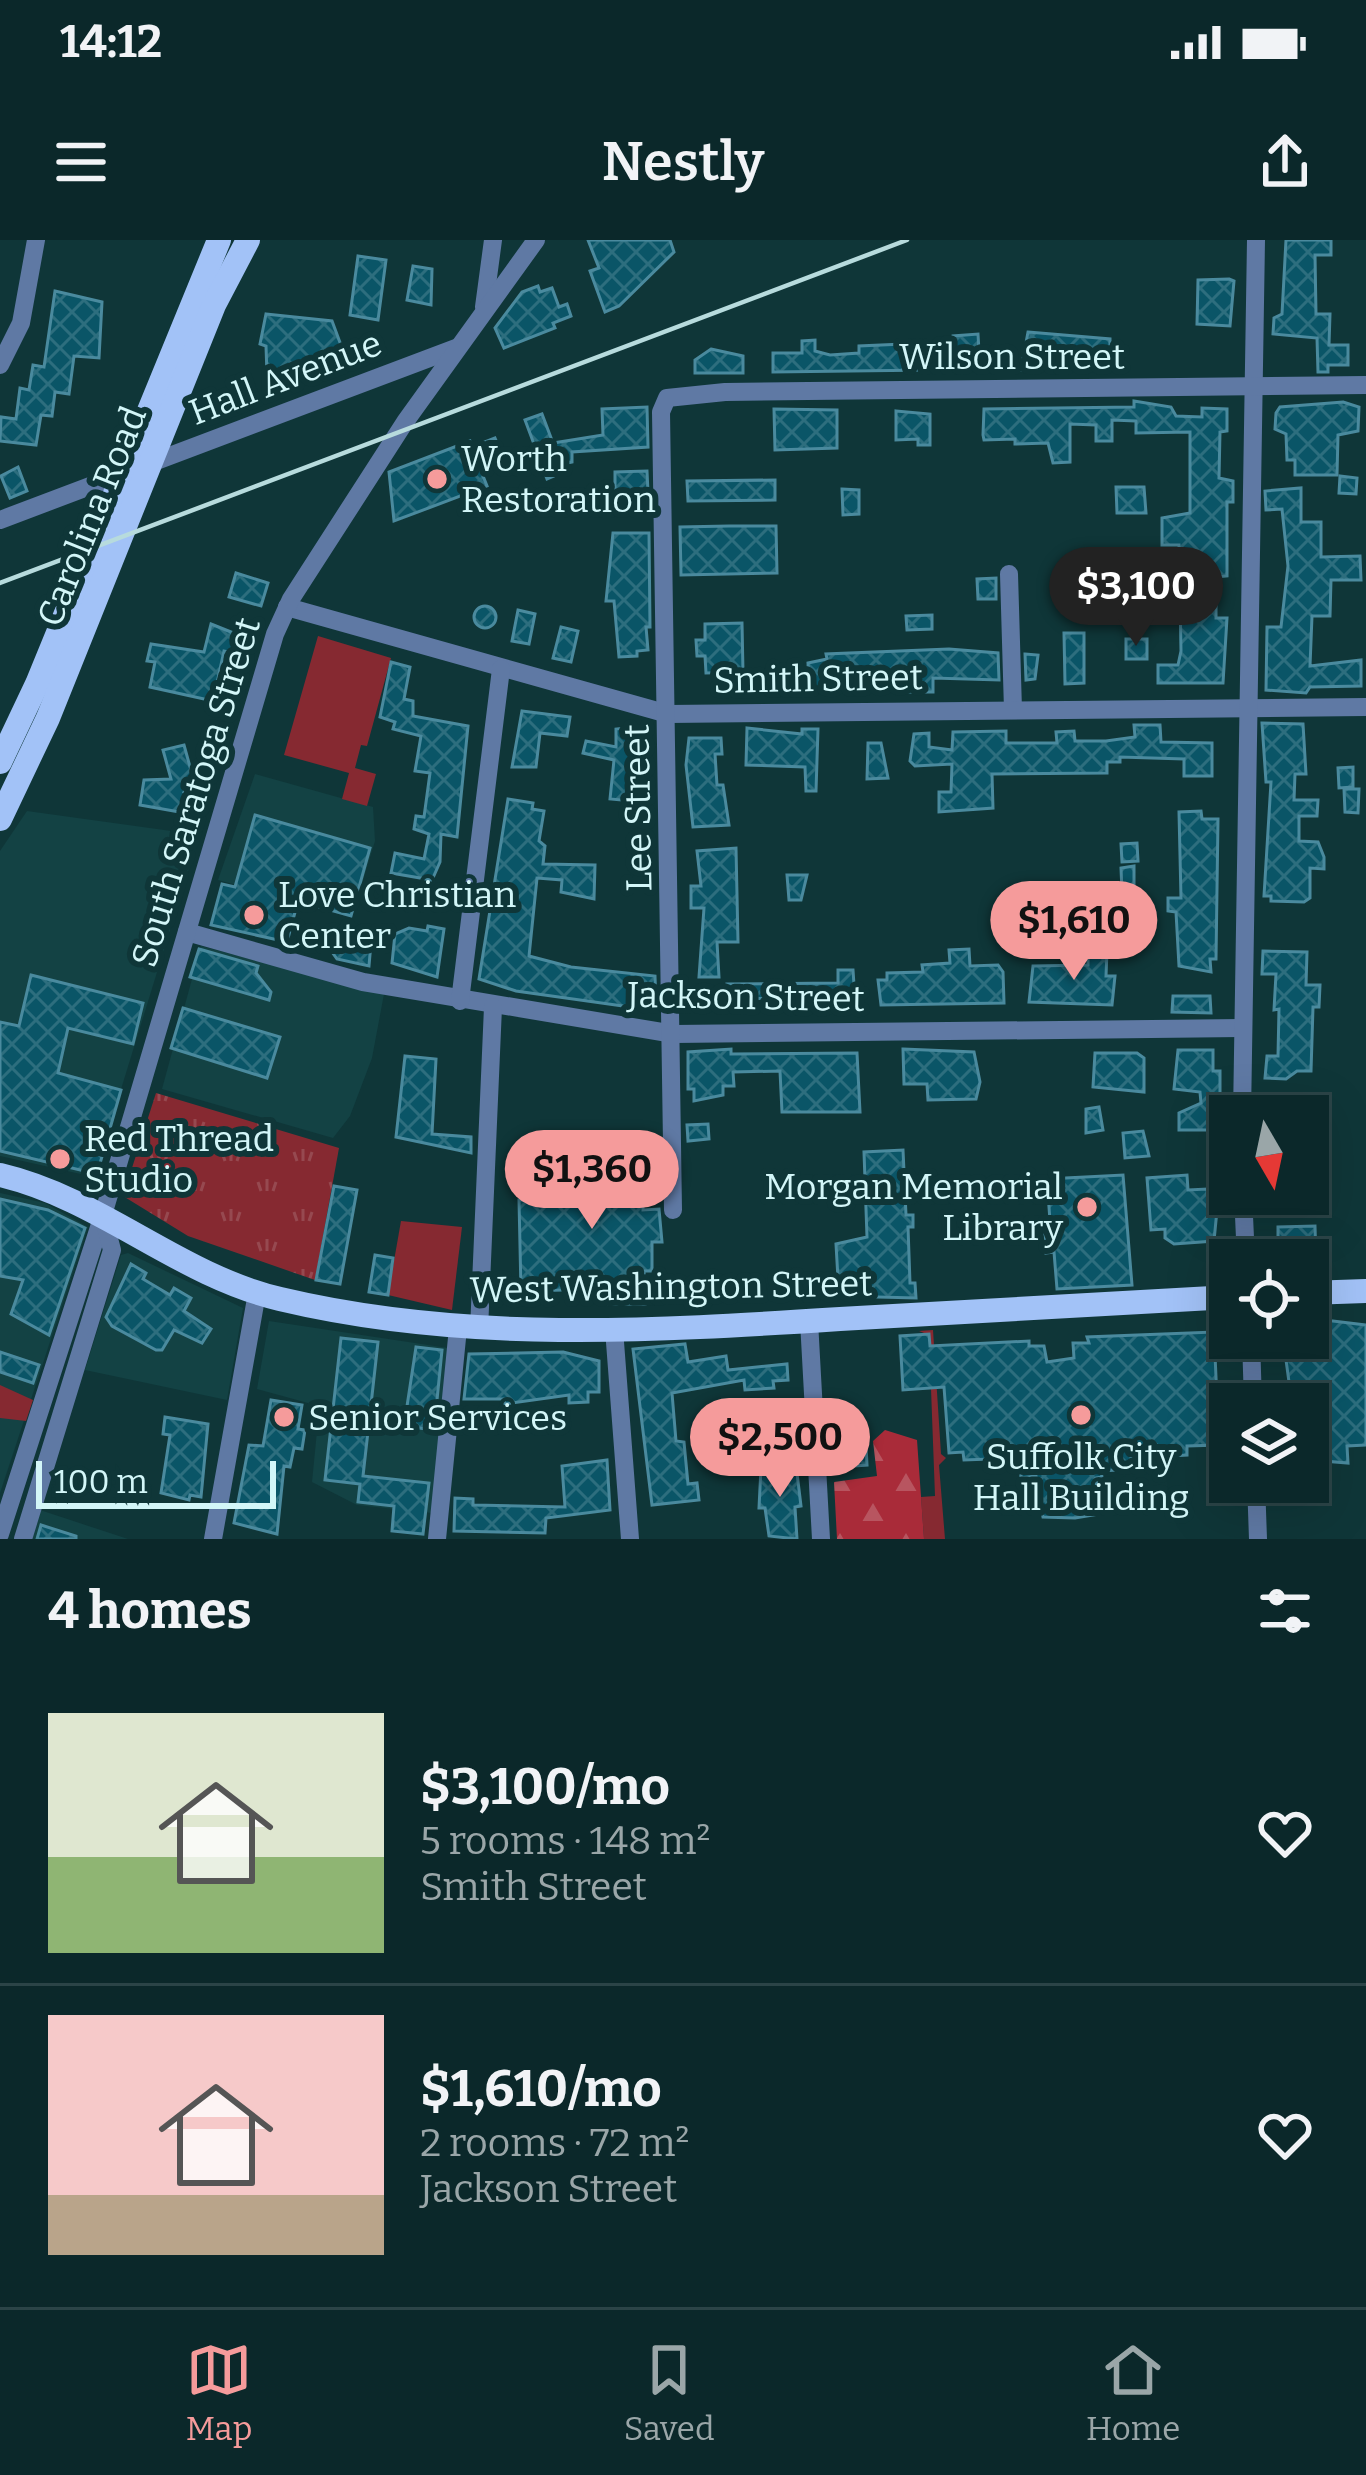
<!DOCTYPE html>
<html lang="en">
<head>
<meta charset="utf-8">
<style>
	:root { --surface:#0b282a; --page:#193436; --text:#f1f3f6; --muted:#9aa6a8; --line:#2b4447; --accent:#f59b9b }
	body { margin:0; font-family:Bitter,serif; background:var(--page); color:var(--text); height:100vh; display:flex; flex-direction:column; font-size:45px; white-space:nowrap }
	* { box-sizing:border-box; margin:0 }
	p { font-size:39px; color:var(--muted) }
	.icon { flex:none; width:66px; height:66px; fill:none; stroke:currentColor; stroke-width:2; stroke-linecap:round; stroke-linejoin:round }
	.map { position:relative; height:1299px; overflow:hidden }
	.panel { display:flex; flex-direction:column; background:var(--surface); flex:1 }
	.panel>* { flex:none }
	.needle { width:78px; rotate:171deg }
	.buttons { position:absolute; left:1209px; top:855px; display:grid; gap:24px }
	.buttons a { display:grid; place-items:center; width:120px; height:120px; border-radius:0px; background:var(--surface); box-shadow:0 12px 48px #0002,0 0 0 3px var(--line); font-size:60px }
	.scale { position:absolute; left:36px; bottom:30px; width:240px; box-sizing:border-box; padding-left:12px; border:6px solid #d3f6f8; border-top:0; font-size:33px; line-height:42px; white-space:nowrap; color:#d3f6f8; -webkit-text-stroke:9px #0f3638; paint-order:stroke }
	.price { position:absolute; translate:-50% -102px; padding:0 27px; border-radius:42px; background:var(--accent); color:#111; font-size:39px; line-height:78px; filter:drop-shadow(0 3px 6px #0008) }
	.price::after { content:''; position:absolute; left:50%; top:72px; width:36px; height:27px; margin-left:-18px; background:inherit; clip-path:polygon(0 0,100% 0,50% 100%) }
	.price.selected { background:#222; color:#fff }
	ul { padding:0; list-style:none }
	li { display:flex; align-items:center; gap:36px; height:300px; padding:0 48px }
	li+li { border-top:3px solid var(--line) }
	li span { display:grid; place-items:center; flex:none; width:336px; height:240px; border-radius:0px; color:#555 }
	li>.icon { margin-inline-start:auto }
	span .icon { width:144px; height:144px; fill:#fffc; stroke-width:1 }
	li b { font-size:51px }
	h2 { display:flex; justify-content:space-between; align-items:center; height:144px; padding:0 48px; font-size:51px }
	.status { display:flex; justify-content:space-between; align-items:center; height:84px; padding:0 60px; background:var(--surface); direction:ltr }
	.status svg { height:33px; fill:currentColor }
	header { display:flex; justify-content:space-between; align-items:center; height:156px; padding:0 48px; background:var(--surface); font-size:54px; font-weight:600 }
	.menu { display:flex; justify-content:space-around; align-items:center; height:168px; border-top:3px solid var(--line); background:var(--surface); font-size:33px; color:var(--muted) }
	.menu a { display:grid; justify-items:center; gap:6px }
	.menu .selected { color:var(--accent) }
	.map>svg:first-child { display:block }
	.built { fill:#134244 }
	.grass { fill:#862931 }
	.forest { fill:url(#forest-firs) }
	.park { fill:url(#park-tufts) }
	.building { fill:url(#building-cross-hatch); stroke:#4a8a9e; stroke-width:3 }
	.lines { fill:none; stroke-linecap:round; stroke-linejoin:round }
	.minor { stroke:#5f79a4; stroke-width:18 }
	.major { stroke:#a2c2f7; stroke-width:24 }
	.rail { stroke:#b7dbdd; stroke-width:4.5 }
	.poi-dot { fill:#f59b9b; stroke:#0f3638; stroke-width:4.5 }
	.labels { text-anchor:middle; stroke-width:12; stroke-linejoin:round; paint-order:stroke }
	.street-label { font-size:36px; fill:#d3f6f8; stroke:#0f3638 }
	.poi-label { font-size:36px; fill:#d3f6f8; stroke:#0f3638; text-anchor:start }
</style>
</head>
<body>
<div class="status"><b>14:12</b><svg viewBox="0 0 49 12"><path d="M0 12V9h3v3zM5 12V6h3v6zM10 12V3h3v9zM15 12V0h3v12zM26 1h20v11H26zM47 4h2v5h-2z"/></svg></div>
<header><svg class="icon" aria-label="menu" viewBox="0 0 24 24"><path d="M4 6h16M4 12h16M4 18h16"/></svg>Nestly<svg class="icon" aria-label="share" viewBox="0 0 24 24"><path d="M12 15V3M7 8l5-5 5 5M5 13v7h14v-7"/></svg></header>
<div class="map">
<svg width="1366" height="1299" viewBox="0 0 1366 1299">
	<defs>
		<pattern id="forest-firs" width="22" height="20" patternUnits="userSpaceOnUse" patternTransform="scale(3)"><rect width="22" height="20" fill="#a92b39"/><path d="M5 1l3.5 6h-7zM16 11l3.5 6h-7z" fill="#b85560"/></pattern>
		<pattern id="park-tufts" width="24" height="20" patternUnits="userSpaceOnUse" patternTransform="scale(3)"><rect width="24" height="20" fill="#862931"/><path d="M3 7l-1-3M5 7V3M7 7l1-3M15 17l-1-3M17 17v-4M19 17l1-3" fill="none" stroke="#964950"/></pattern>
		<pattern id="building-cross-hatch" width="8" height="8" patternUnits="userSpaceOnUse" patternTransform="scale(3)"><rect width="8" height="8" fill="#0a5567"/><path d="M0 0l8 8M0 8l8-8" fill="none" stroke="#2d6e7e"/></pattern>
	</defs>
	<rect width="100%" height="100%" fill="#0f3638"/>
	<g class="built">
		<path d="M255 534 373 567 375 601 352 676 218 640Z"/>
		<path d="M27 571 193 594 198 599 94 937 0 916V611Z"/>
		<path d="M201 706 384 754 372 818 350 876 333 898 162 849Z"/>
		<path d="M0 953 45 963 88 987 0 1253Z"/>
		<path d="M128 1013 243 1068 227 1160 85 1130 121 1015Z"/>
		<path d="M269 1081 448 1108 432 1273 357 1265 312 1242 317 1191 306 1188 308 1163 257 1149Z"/>
		<path d="M40 1270 128 1299H31Z"/>
	</g>
	<g class="grass">
		<path d="M318 396 391 418 367 506 361 505 355 528 376 534 367 566 342 559 349 533 284 515Z"/>
		<path d="M401 981 462 987 452 1070 388 1055Z"/>
		<path d="M933 1090 941 1214 946 1218 939 1225 945 1299H924L921 1257 935 1256 929 1095 919 1091Z"/>
		<path d="M0 1145 33 1160 26 1181 0 1178Z"/>
	</g>
	<path class="forest" d="M885 1190 917 1200 924 1299H837L834 1242 877 1236 873 1201Z"/>
	<path class="park" d="M156 853 339 908 315 1040 188 996 123 956Z"/>
	<g class="building">
		<path d="M588 0H670L674 12 619 66 605 72 590 31 599 28Z"/>
		<path d="M1286 0H1331V15H1315L1316 74H1330L1329 105H1348V125H1328V132H1318L1317 98 1273 94 1274 78 1282 74Z"/>
		<path d="M358 16 386 20 378 80 350 75Z"/>
		<path d="M413 26 432 29 431 65 407 60Z"/>
		<path d="M1229 39 1234 41 1230 86 1197 84 1198 40Z"/>
		<path d="M538 46 540 52 552 48 559 67 567 64 571 76 553 83 555 88 504 108 495 88 522 52Z"/>
		<path d="M55 51 102 62 99 118 74 116 69 154 55 152 52 176 41 175 36 205 0 201 1 177 16 179 20 148 29 150 33 125 44 127Z"/>
		<path d="M266 74 332 81 349 127 336 132 328 112 267 135 266 106 260 104Z"/>
		<path d="M1028 92 1110 99V125L1021 130Z"/>
		<path d="M978 94 980 129 952 130 953 96Z"/>
		<path d="M815 100V111L830 115 859 113V106L926 103 929 130 773 132V113H802V101Z"/>
		<path d="M711 109 743 116V133H695V120Z"/>
		<path d="M1134 161 1171 167 1176 176 1202 177V168L1227 169V191L1220 192 1219 238 1233 241V262H1227V336L1216 337V378H1227L1223 443H1158V425H1178L1181 411 1179 305H1162V278L1190 273V192L1136 193V181L1112 180V201H1096V185L1070 184V222L1053 223 1048 203 1015 204V199L984 200 983 195 984 169 1134 167Z"/>
		<path d="M1343 162 1359 167 1358 191 1338 195 1337 235H1295V220H1287L1286 194 1275 189 1276 173 1280 167Z"/>
		<path d="M647 167 648 207 572 212V222L558 225 561 233 547 239 525 180 542 174 553 203 603 195 602 169Z"/>
		<path d="M774 169 837 170V208L775 210Z"/>
		<path d="M896 171 930 174V205H918V199L896 200Z"/>
		<path d="M495 198 503 217 479 226 487 246 394 281 389 232 470 201 472 207Z"/>
		<path d="M18 227 27 251 10 258 1 236Z"/>
		<path d="M647 231 648 252 615 253V232Z"/>
		<path d="M1340 236 1357 238 1356 254 1339 253Z"/>
		<path d="M775 240V260L688 261 687 241Z"/>
		<path d="M1116 247H1144L1146 273H1117Z"/>
		<path d="M1301 248V282H1321V317L1360 316 1361 340H1331L1330 376H1312L1310 426 1361 420V446L1310 447 1306 453 1266 450 1267 387H1281L1288 326 1282 269 1266 270 1265 251Z"/>
		<path d="M842 249 859 250V274L843 275Z"/>
		<path d="M729 286H776L777 333 681 335 680 287Z"/>
		<path d="M613 293H649L650 387H646L648 410 637 411V416L619 417 614 361H606Z"/>
		<path d="M236 333 268 343 261 366 229 357Z"/>
		<path d="M996 338V359H978L977 339Z"/>
		<circle cx="485" cy="377" r="11"/>
		<path d="M518 370 535 374 529 404 512 401Z"/>
		<path d="M932 375V389L907 390 906 376Z"/>
		<path d="M742 383 743 432 706 433 705 416H697L696 400H705V384Z"/>
		<path d="M211 384 246 398 242 415 224 411 213 461 150 447 155 422 147 421 151 404 204 412Z"/>
		<path d="M561 387 578 391 571 422 553 418Z"/>
		<path d="M1064 393H1084V443L1065 444Z"/>
		<rect x="1126" y="399" width="21" height="20"/>
		<path d="M949 409 998 413 999 440 933 438V452H903V443L823 442V448L809 450 808 423 827 419 826 414Z"/>
		<path d="M1025 414 1038 415 1035 439 1026 440Z"/>
		<path d="M391 422 410 427 404 459 413 461V476L468 486 457 597 441 594 440 622 432 640 391 633 395 613 424 619 429 594 414 589 416 576 424 577 430 533 415 531 421 496 393 489 395 482 380 477Z"/>
		<path d="M522 471 570 477 567 496 540 493 536 527H512Z"/>
		<path d="M1262 483 1303 484 1306 534H1295L1294 560H1318L1317 576H1299V601L1318 602 1324 617V629L1310 628V658L1304 662 1271 661V656H1264L1271 542H1266Z"/>
		<path d="M1134 485H1160L1161 502 1212 503V536H1184V519L1120 517V522H1107V533L992 534 993 568 939 572V552H951L952 524 915 526 910 521 914 494 929 493V507L952 510 953 492 1006 491V503H1057L1056 492 1074 491 1075 501H1106L1135 497Z"/>
		<path d="M644 486 650 489 647 557 643 562 610 559 614 520 583 513 586 501 616 507V489Z"/>
		<path d="M747 488 802 494V489H818L816 551H806L805 527 746 525Z"/>
		<path d="M689 498H721L722 514H715L717 545H723L729 585 693 587 686 525Z"/>
		<path d="M868 503H881L888 538 867 539Z"/>
		<path d="M184 505 192 534 184 552 207 558 202 576 140 565 144 540 171 539 163 510Z"/>
		<path d="M1353 527V547L1339 548 1338 528Z"/>
		<path d="M1344 549H1359L1358 573 1345 572Z"/>
		<path d="M508 559 533 563 532 569 544 571 539 601 545 606 543 624 595 625 594 659 561 652 562 640 537 638 529 716 571 727 655 736 656 766 637 768 516 751 479 739Z"/>
		<path d="M1201 571 1202 579H1218L1216 719H1210L1211 732 1179 726 1176 672 1168 671V658H1181L1179 572Z"/>
		<path d="M255 575 370 608 351 676 298 661 287 702 211 685 222 644 235 647Z"/>
		<path d="M1137 603 1138 621 1122 622 1121 604Z"/>
		<path d="M736 608 738 702H717L719 737H699L704 668H691V646H701L697 611Z"/>
		<path d="M1134 626V651L1122 652 1121 628Z"/>
		<path d="M787 635H807L801 660H789Z"/>
		<path d="M428 686 444 689 437 737 392 723 395 694 409 688 427 691Z"/>
		<path d="M339 688 372 691 369 726 337 719 332 712Z"/>
		<path d="M199 709 258 726 256 733 271 752 269 760 190 737Z"/>
		<path d="M969 709 970 726 998 725 1003 732 1004 763 881 765 878 740H887V733L923 732 922 725 950 723 949 710Z"/>
		<path d="M1263 711 1307 712 1306 745H1320L1319 767H1313L1311 831H1297L1286 839 1265 838 1267 816H1278L1279 769 1274 770 1276 734H1262Z"/>
		<path d="M1088 712H1107L1106 736H1115L1112 765 1029 762 1033 726 1088 725Z"/>
		<path d="M838 730H853L855 760 728 758 727 744 838 743Z"/>
		<path d="M31 735 143 763 133 804 68 788 58 833 121 850 97 934 0 911V782L19 786Z"/>
		<path d="M1173 756H1210L1211 773 1172 772Z"/>
		<path d="M183 768 280 797 267 838 171 808Z"/>
		<path d="M731 809V814L857 813 860 872H782L780 831 733 832 734 846H723V855L694 861V849H688V812Z"/>
		<path d="M903 809 974 812 980 842 976 859 928 860 927 844H904Z"/>
		<path d="M1178 810H1213V831H1220V890H1179V873L1201 863 1200 852 1174 849Z"/>
		<path d="M1095 813H1137L1144 818V852L1093 847Z"/>
		<path d="M405 816 436 819 432 894 471 897V913L396 897Z"/>
		<path d="M1099 867 1103 890 1086 893V869Z"/>
		<path d="M708 884 709 899 688 901 687 885Z"/>
		<path d="M1143 891 1149 916 1125 918 1123 893Z"/>
		<path d="M903 910 906 975H913V987H908L910 1043H915L916 1058 839 1056 836 1004 867 997 864 912Z"/>
		<path d="M642 912 643 970 659 969 662 1002H652V1031H644L645 1064H609L608 1040 563 1041V1050L521 1051 519 960H535V952L584 958 583 914Z"/>
		<path d="M1123 935 1132 1045 1057 1049 1054 1012 1046 1013 1045 995H1051L1047 939Z"/>
		<path d="M1187 935 1188 950 1207 949 1208 962 1217 970 1214 1001 1174 1004 1165 998V989L1151 990 1147 938Z"/>
		<path d="M334 946 357 950 340 1044 316 1040Z"/>
		<path d="M0 959 48 970 85 988 49 1095 11 1074 23 1040 0 1036Z"/>
		<path d="M1315 986 1316 1020H1278V987Z"/>
		<path d="M375 1015 393 1018 388 1055 369 1052Z"/>
		<path d="M131 1024 146 1033 143 1039 170 1055 174 1048 191 1058 184 1071 211 1089 202 1103 174 1090 162 1110H156L112 1086 106 1077Z"/>
		<path d="M1308 1078 1366 1085V1205L1347 1206 1348 1223 1324 1221V1207H1308V1164H1292L1283 1098H1308Z"/>
		<path d="M1214 1092 1219 1205 1187 1206V1215L1131 1218V1229L1101 1231 1102 1237 1096 1238 1099 1274 1075 1278 1043 1277 1036 1236 1021 1238 1020 1218 964 1220 963 1212 949 1213 944 1147 903 1150 900 1096 929 1094 930 1106 1029 1101V1106H1044L1047 1122 1074 1118 1073 1103H1089L1087 1097Z"/>
		<path d="M341 1098 378 1102 363 1236 429 1243 423 1294 392 1291 394 1266 358 1262 360 1244 325 1240Z"/>
		<path d="M685 1104 688 1122 726 1116 728 1130 787 1124 788 1140 773 1141 774 1148 745 1150 744 1140 672 1153 676 1201 684 1202 688 1244 697 1243 699 1260 652 1265 633 1109Z"/>
		<path d="M416 1107 442 1110 434 1190 404 1186Z"/>
		<path d="M0 1112 39 1125 33 1143 0 1132Z"/>
		<path d="M563 1112 599 1121V1152H588V1162L569 1163V1155L505 1164 504 1159H464L469 1114Z"/>
		<path d="M271 1160 302 1165 298 1189 305 1190 302 1209 294 1208 290 1227 284 1226 277 1294 234 1283 249 1205 263 1206Z"/>
		<path d="M165 1177 208 1184 201 1257 190 1255 189 1260 161 1253 170 1195 163 1194Z"/>
		<path d="M865 1185 867 1225 841 1227 839 1187Z"/>
		<path d="M607 1220 610 1270 546 1278 545 1293 454 1291 455 1258 473 1259V1265L565 1267 562 1226Z"/>
		<path d="M796 1225 801 1266 795 1267 797 1299 769 1296 765 1268H759L761 1228Z"/>
		<path d="M41 1285 76 1296V1299H37Z"/>
	</g>
	<g class="lines">
		<g class="minor">
			<path d="M484 67 493 0"/>
			<path d="M0 125 21 83 36 0"/>
			<path d="M0 280 456 108"/>
			<path d="M1009 334 1013 470"/>
			<path d="M287 367 668 474 1366 467"/>
			<path d="M187 692 363 742 674 794 1242 788"/>
			<path d="M460 761 501 429"/>
			<path d="M1242 876 1256 0"/>
			<path d="M1243 954 1246 1020"/>
			<path d="M673 970 661 172 667 158 725 152 1366 145"/>
			<path d="M809 1081 821 1299"/>
			<path d="M614 1089 630 1299"/>
			<path d="M479 1090 493 767"/>
			<path d="M1251 1098 1253 1164"/>
			<path d="M1256 1242 1258 1299"/>
			<path d="M0 1294 103 975 275 394 291 359 405 182 536 0"/>
			<path d="M23 1299 112 1010 103 976"/>
			<path d="M213 1299 257 1053"/>
			<path d="M437 1299 458 1088"/>
		</g>
		<g class="major">
			<path d="M0 522 37 444 219 0"/>
			<path d="M0 579 48 478 214 65 248 0"/>
			<path d="M0 935C102 959 178 1035 280 1059 465 1103 653 1091 840 1079 970 1071 1100 1064 1230 1057"/>
			<path d="M1308 1053 1366 1051"/>
		</g>
		<path class="rail" d="M0 343 907 0"/>
	</g>
	<g class="poi-dot">
		<circle cx="437" cy="239" r="12"/>
		<circle cx="254" cy="675" r="12"/>
		<circle cx="60" cy="919" r="12"/>
		<circle cx="1087" cy="967" r="12"/>
		<circle cx="1081" cy="1175" r="12"/>
		<circle cx="284" cy="1177" r="12"/>
	</g>
	<g class="labels">
		<g class="street-label">
			<text x="1012" y="129">Wilson Street</text>
			<text transform="translate(285 137) rotate(-21)" y="13">Hall Avenue</text>
			<text transform="translate(91 276) rotate(-68)" y="13">Carolina Road</text>
			<text transform="translate(818 438) rotate(-1)" y="13">Smith Street</text>
			<text transform="translate(195 552) rotate(-73)" y="13">South Saratoga Street</text>
			<text transform="translate(637 568) rotate(-91)" y="13">Lee Street</text>
			<text transform="translate(746 756) rotate(1)" y="13">Jackson Street</text>
			<text transform="translate(671 1046) rotate(-1)" y="13">West Washington Street</text>
		</g>
		<g class="poi-label">
			<text x="461" y="231">Worth<tspan x="461" dy="41">Restoration</tspan></text>
			<text x="278" y="667">Love Christian<tspan x="278" dy="41">Center</tspan></text>
			<text x="84" y="911">Red Thread<tspan x="84" dy="41">Studio</tspan></text>
			<text x="1063" y="959" text-anchor="end">Morgan Memorial<tspan x="1063" dy="41">Library</tspan></text>
			<text x="308" y="1190">Senior Services</text>
			<text x="1081" y="1229" text-anchor="middle">Suffolk City<tspan x="1081" dy="41">Hall Building</tspan></text>
		</g>
	</g>
</svg>
<div class="buttons">
<a><svg class="needle" viewBox="-14 -14 28 28"><path d="M0-13l5 13h-10z" fill="#e53935"/><path d="M0 13l5-13h-10z" fill="#9aa6a8"/></svg></a>
<a><svg class="icon" aria-label="locate" viewBox="0 0 24 24"><circle cx="12" cy="12" r="6"/><path d="M12 2v4M12 18v4M2 12h4M18 12h4"/></svg></a>
<a><svg class="icon" aria-label="layers" viewBox="0 0 24 24"><path d="M12 4l9 5-9 5-9-5zM3 14l9 5 9-5"/></svg></a>
</div>
<div class="scale">100 m</div>
<b class="price selected" style="left:1136px;top:409px">$3,100</b>
<b class="price" style="left:1074px;top:743px">$1,610</b>
<b class="price" style="left:592px;top:992px">$1,360</b>
<b class="price" style="left:780px;top:1260px">$2,500</b>
</div>
<section class="panel">
<h2>4 homes<svg class="icon" aria-label="filters" viewBox="0 0 24 24"><path d="M4 7h16M4 17h16"/><circle cx="9" cy="7" r="2"/><circle cx="15" cy="17" r="2"/></svg></h2>
<ul>
<li><span style="background:linear-gradient(#dfe7d0 60%,#8fb573 0)"><svg class="icon" aria-label="home" viewBox="0 0 24 24"><path d="M3 11l9-7 9 7M6 9v11h12V9"/></svg></span><div><b>$3,100/mo</b><p>5 rooms · 148 m²</p><p>Smith Street</p></div><svg class="icon" aria-label="heart" viewBox="0 0 24 24"><path d="M12 20l-8-8c-3-5 5-10 8-4 3-6 11-1 8 4z"/></svg></li>
<li><span style="background:linear-gradient(#f6c9c9 75%,#b9a48a 0)"><svg class="icon" aria-label="home" viewBox="0 0 24 24"><path d="M3 11l9-7 9 7M6 9v11h12V9"/></svg></span><div><b>$1,610/mo</b><p>2 rooms · 72 m²</p><p>Jackson Street</p></div><svg class="icon" aria-label="heart" viewBox="0 0 24 24"><path d="M12 20l-8-8c-3-5 5-10 8-4 3-6 11-1 8 4z"/></svg></li>
</ul>
</section>
<nav class="menu">
<a class="selected"><svg class="icon" aria-label="map" viewBox="0 0 24 24"><path d="M3 6l6-2 6 2 6-2v14l-6 2-6-2-6 2zM9 4v14M15 6v14"/></svg>Map</a>
<a><svg class="icon" aria-label="saved" viewBox="0 0 24 24"><path d="M7 4h10v16l-5-4-5 4z"/></svg>Saved</a>
<a><svg class="icon" aria-label="home" viewBox="0 0 24 24"><path d="M3 11l9-7 9 7M6 9v11h12V9"/></svg>Home</a>
</nav>
</body>
</html>
